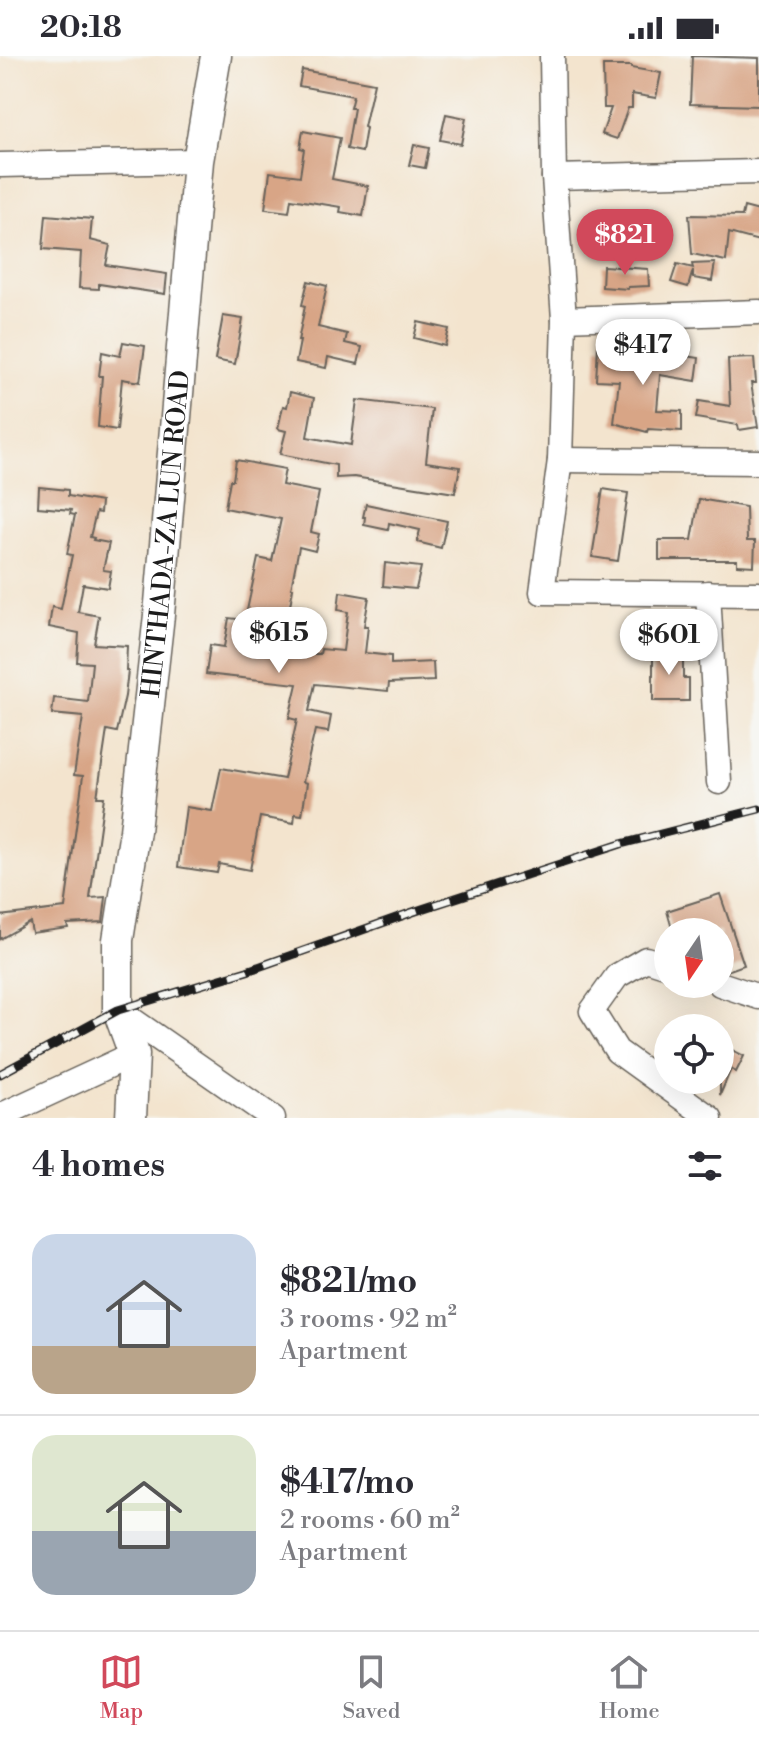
<!DOCTYPE html>
<html lang="en">
<head>
<meta charset="utf-8">
<style>
	:root { --surface:#fff; --page:#f7f7f7; --text:#2b2b33; --muted:#7c7c81; --line:#e1e1e2; --accent:#d1495b }
	body { margin:0; font-family:"Libre Bodoni",serif; background:var(--page); color:var(--text); height:100vh; display:flex; flex-direction:column; font-size:30px; white-space:nowrap }
	* { box-sizing:border-box; margin:0 }
	p { font-size:26px; color:var(--muted) }
	.icon { flex:none; width:44px; height:44px; fill:none; stroke:currentColor; stroke-width:2; stroke-linecap:round; stroke-linejoin:round }
	.map { position:relative; height:1062px; overflow:hidden }
	.drawer { display:flex; flex-direction:column; background:var(--surface); flex:1 }
	.drawer>* { flex:none }
	.needle { width:52px; rotate:193deg }
	.buttons { position:absolute; left:654px; top:862px; display:grid; gap:16px }
	.buttons a { display:grid; place-items:center; width:80px; height:80px; border-radius:50%; background:var(--surface); box-shadow:0 8px 32px #0002; font-size:40px }
	.price { position:absolute; translate:-50% -68px; padding:0 18px; border-radius:28px; background:#fff; color:#222; font-size:26px; line-height:52px; filter:drop-shadow(0 2px 4px #0008) }
	.price::after { content:''; position:absolute; left:50%; top:48px; width:24px; height:18px; margin-left:-12px; background:inherit; clip-path:polygon(0 0,100% 0,50% 100%) }
	.price.active { background:var(--accent); color:#fff }
	ul { padding:0; list-style:none }
	li { display:flex; align-items:center; gap:24px; height:200px; padding:0 32px }
	li+li { border-top:2px solid var(--line) }
	li span { display:grid; place-items:center; flex:none; width:224px; height:160px; border-radius:24px; color:#555 }
	li>.icon { margin-inline-start:auto }
	span .icon { width:96px; height:96px; fill:#fffc; stroke-width:1 }
	li b { font-size:34px }
	h2 { display:flex; justify-content:space-between; align-items:center; height:96px; padding:0 32px; font-size:34px }
	.status { display:flex; justify-content:space-between; align-items:center; height:56px; padding:0 40px; background:var(--surface); direction:ltr }
	.status svg { height:22px; fill:currentColor }
	.tab-bar { display:flex; justify-content:space-around; align-items:center; height:112px; border-top:2px solid var(--line); background:var(--surface); font-size:22px; color:var(--muted) }
	.tab-bar a { display:grid; justify-items:center; gap:4px }
	.tab-bar .active { color:var(--accent) }
	.map>svg:first-child { display:block }
	.building { fill:#d8a586 }
	.lines { fill:none; stroke-linecap:round; stroke-linejoin:round }
	.minor-casing { stroke:#67625a; stroke-width:27 }
	.major-casing { stroke:#67625a; stroke-width:33 }
	.minor { stroke:#fff; stroke-width:24 }
	.major { stroke:#fff; stroke-width:30 }
	.rail-casing { stroke:#1c1c1c; stroke-width:9 }
	.rail { stroke:#f6f6f2; stroke-width:6; stroke-dasharray:18; stroke-linecap:butt }
	.labels { text-anchor:middle; stroke-width:6; stroke-linejoin:round; paint-order:stroke }
	.street-label { font-size:26px; fill:#1c1c1c; stroke:#f6f6f2 }
</style>
</head>
<body>
<div class="status"><b>20:18</b><svg viewBox="0 0 49 12"><path d="M0 12V9h3v3zM5 12V6h3v6zM10 12V3h3v9zM15 12V0h3v12zM26 1h20v11H26zM47 4h2v5h-2z"/></svg></div>
<div class="map">
<svg width="759" height="1062" viewBox="0 0 759 1062">
	<rect width="100%" height="100%" fill="#f6f6f2"/>
	<filter id="ink" filterUnits="userSpaceOnUse"><feTurbulence type="fractalNoise" baseFrequency=".0125" numOctaves="2"/><feDisplacementMap in="SourceGraphic" scale="16" xChannelSelector="R" yChannelSelector="G"/><feConvolveMatrix kernelMatrix="1 2 1 2 8 2 1 2 1" color-interpolation-filters="sRGB"/></filter>
	<filter id="wash" filterUnits="userSpaceOnUse"><feTurbulence type="fractalNoise" baseFrequency=".006" numOctaves="4" result="noise"/><feDisplacementMap in="SourceGraphic" scale="32" xChannelSelector="R" yChannelSelector="G"/><feGaussianBlur stdDeviation="1.8" result="paint"/><feColorMatrix in="noise" values="0 0 0 0 0 0 0 0 0 0 0 0 0 0 0 0 0 1.4 0 .05"/><feComposite in="paint" operator="in"/></filter>
	<g filter="url(#wash)">
		<rect width="100%" height="100%" fill="#f3e4ce"/>
		<g id="blocks">
			<g class="building">
				<path d="M692 0 759 2V50L690 48Z"/>
				<path d="M603 10H631V12L661 17 656 42 632 38V52H628L617 83 602 78 611 52H604Z"/>
				<path d="M302 14 374 27 364 71 366 72 362 96 347 93 354 52H350L353 40 299 30Z"/>
				<path d="M446 58 466 62 461 88 440 84Z"/>
				<path d="M303 75 340 82 332 123 368 130 363 160 340 156 341 151 291 143 289 156 265 153 270 116 300 120 304 93 300 92Z"/>
				<path d="M414 89 429 92 425 112 409 109Z"/>
				<path d="M744 151 759 155V185L729 177 726 205 692 198 689 159 742 160Z"/>
				<path d="M46 159 92 163 90 184 110 189 106 209 167 218 165 238 99 228V233L79 232 81 196 43 193Z"/>
				<path d="M630 166 662 174 658 190 626 183Z"/>
				<path d="M715 207 712 225 693 222V214L688 231 671 226 677 208 693 212 692 208Z"/>
				<path d="M603 210 648 213 649 230 628 231V233L602 231Z"/>
				<path d="M308 225 327 230 318 271 347 278 345 287 362 291 358 308 328 301 326 312 296 306 300 285H298L305 250 302 249Z"/>
				<path d="M223 260 243 263 235 308 215 304Z"/>
				<path d="M418 266 449 273 445 290 414 282Z"/>
				<path d="M123 286 145 290 140 326 122 323 117 374 98 371 102 320H99L102 296 120 300Z"/>
				<path d="M598 290 617 291V300L673 304 674 298 699 302 696 325 660 319 657 354 682 355V375L648 373 647 376 614 367 619 325 596 324Z"/>
				<path d="M754 302 756 327H751L758 371 739 374 738 369 696 362 699 345 730 350 728 303Z"/>
				<path d="M290 336 314 342 307 381 351 389 357 344 432 353 426 406 460 411 455 437 354 421 336 422V409L280 398 286 375 278 373 283 350 287 351Z"/>
				<path d="M236 404 285 413 282 429 319 436 311 476 319 478 315 495 299 491 291 532H293L285 580H287L284 598H320L321 593 343 595 348 556 338 554 340 536 369 541 364 570H368L365 597 391 600V608L433 606 434 625 389 627 388 635 315 628 309 655 331 660 328 676 315 674 303 726 307 727 302 759 295 758 294 767 260 761 250 814 219 808 217 817 178 811 186 751 212 755 221 712 284 723 297 664 289 662 297 628 206 618 210 589 224 591 229 562 245 564 258 502 272 505 281 463 225 452 230 424H233Z"/>
				<path d="M39 431 68 434V440L101 446 100 457 96 456 90 481 94 482 93 484 109 487 103 514 111 515 108 532 83 528 78 556 99 560 94 588 127 590 126 615H128L125 640 117 676 107 674 97 741H104L90 842 106 841 103 866 67 868 68 872 32 877 30 866 0 883V860L65 852 83 720 74 719 83 661 52 658 54 642 88 646 92 607 77 606 79 577 49 571 52 551 61 553 72 499 67 498 75 459 70 458 71 454 38 451Z"/>
				<path d="M603 433 628 437 618 505 592 501Z"/>
				<path d="M699 443 746 451 747 485H755L754 510 737 509V504H659V484H692Z"/>
				<path d="M366 448 447 465 441 492 417 486 420 474 389 467 388 474 364 469 365 461H363Z"/>
				<path d="M385 507 421 511 416 533 383 530Z"/>
				<path d="M653 595 683 596V622H689V645H653Z"/>
				<path d="M720 838 744 909 727 915 720 913V876H673L667 855Z"/>
				<path d="M720 988 744 1000 736 1016 731 1013 720 1039Z"/>
			</g>
		</g>
	</g>
	<g filter="url(#ink)">
		<use href="#blocks" fill-opacity="0" stroke="#67625a" stroke-width="2"/>
		<g class="lines">
			<g class="minor-casing">
				<g id="minor">
					<path d="M552 0 554 121 564 263 560 404 542 536 759 538"/>
					<path d="M0 109 198 105"/>
					<path d="M554 121 759 116"/>
					<path d="M564 263 759 256"/>
					<path d="M560 404 759 406"/>
					<path d="M708 537 719 726"/>
					<path d="M668 910 646 903 617 920 592 955 617 995 710 1062"/>
					<path d="M720 928 759 941"/>
					<path d="M118 954 273 1062"/>
					<path d="M0 1060 134 998"/>
				</g>
			</g>
			<g class="major-casing">
				<g id="major">
					<path id="s1" d="M131 1062 134 998 118 954V884L135 775 159 559 198 105 216 0"/>
				</g>
			</g>
			<use href="#minor" class="minor"/>
			<use href="#major" class="major"/>
			<g class="rail-casing">
				<path id="rail" d="M0 1018 118 954 247 915 413 856 621 788 759 753"/>
			</g>
			<use href="#rail" class="rail"/>
		</g>
	</g>
	<g class="labels">
		<g class="street-label">
			<text dy="9" stroke="none"><textPath href="#s1" startOffset="590">HINTHADA-ZA LUN ROAD</textPath></text>
		</g>
	</g>
</svg>
<div class="buttons">
<a><svg class="needle" viewBox="-14 -14 28 28"><path d="M0-13l5 13h-10z" fill="#e53935"/><path d="M0 13l5-13h-10z" fill="#7c7c81"/></svg></a>
<a><svg class="icon" aria-label="locate" viewBox="0 0 24 24"><circle cx="12" cy="12" r="6"/><path d="M12 2v4M12 18v4M2 12h4M18 12h4"/></svg></a>
</div>
<b class="price active" style="left:625px;top:221px">$821</b>
<b class="price" style="left:643px;top:331px">$417</b>
<b class="price" style="left:279px;top:619px">$615</b>
<b class="price" style="left:669px;top:621px">$601</b>
</div>
<section class="drawer">
<h2>4 homes<svg class="icon" aria-label="filters" viewBox="0 0 24 24"><path d="M4 7h16M4 17h16"/><circle cx="9" cy="7" r="2"/><circle cx="15" cy="17" r="2"/></svg></h2>
<ul>
<li><span style="background:linear-gradient(#c9d6e8 70%,#b9a48a 0)"><svg class="icon" aria-label="home" viewBox="0 0 24 24"><path d="M3 11l9-7 9 7M6 9v11h12V9"/></svg></span><div><b>$821/mo</b><p>3 rooms · 92 m²</p><p>Apartment</p></div></li>
<li><span style="background:linear-gradient(#dfe7d0 60%,#9aa5b1 0)"><svg class="icon" aria-label="home" viewBox="0 0 24 24"><path d="M3 11l9-7 9 7M6 9v11h12V9"/></svg></span><div><b>$417/mo</b><p>2 rooms · 60 m²</p><p>Apartment</p></div></li>
</ul>
</section>
<nav class="tab-bar">
<a class="active"><svg class="icon" aria-label="map" viewBox="0 0 24 24"><path d="M3 6l6-2 6 2 6-2v14l-6 2-6-2-6 2zM9 4v14M15 6v14"/></svg>Map</a>
<a><svg class="icon" aria-label="saved" viewBox="0 0 24 24"><path d="M7 4h10v16l-5-4-5 4z"/></svg>Saved</a>
<a><svg class="icon" aria-label="home" viewBox="0 0 24 24"><path d="M3 11l9-7 9 7M6 9v11h12V9"/></svg>Home</a>
</nav>
</body>
</html>
